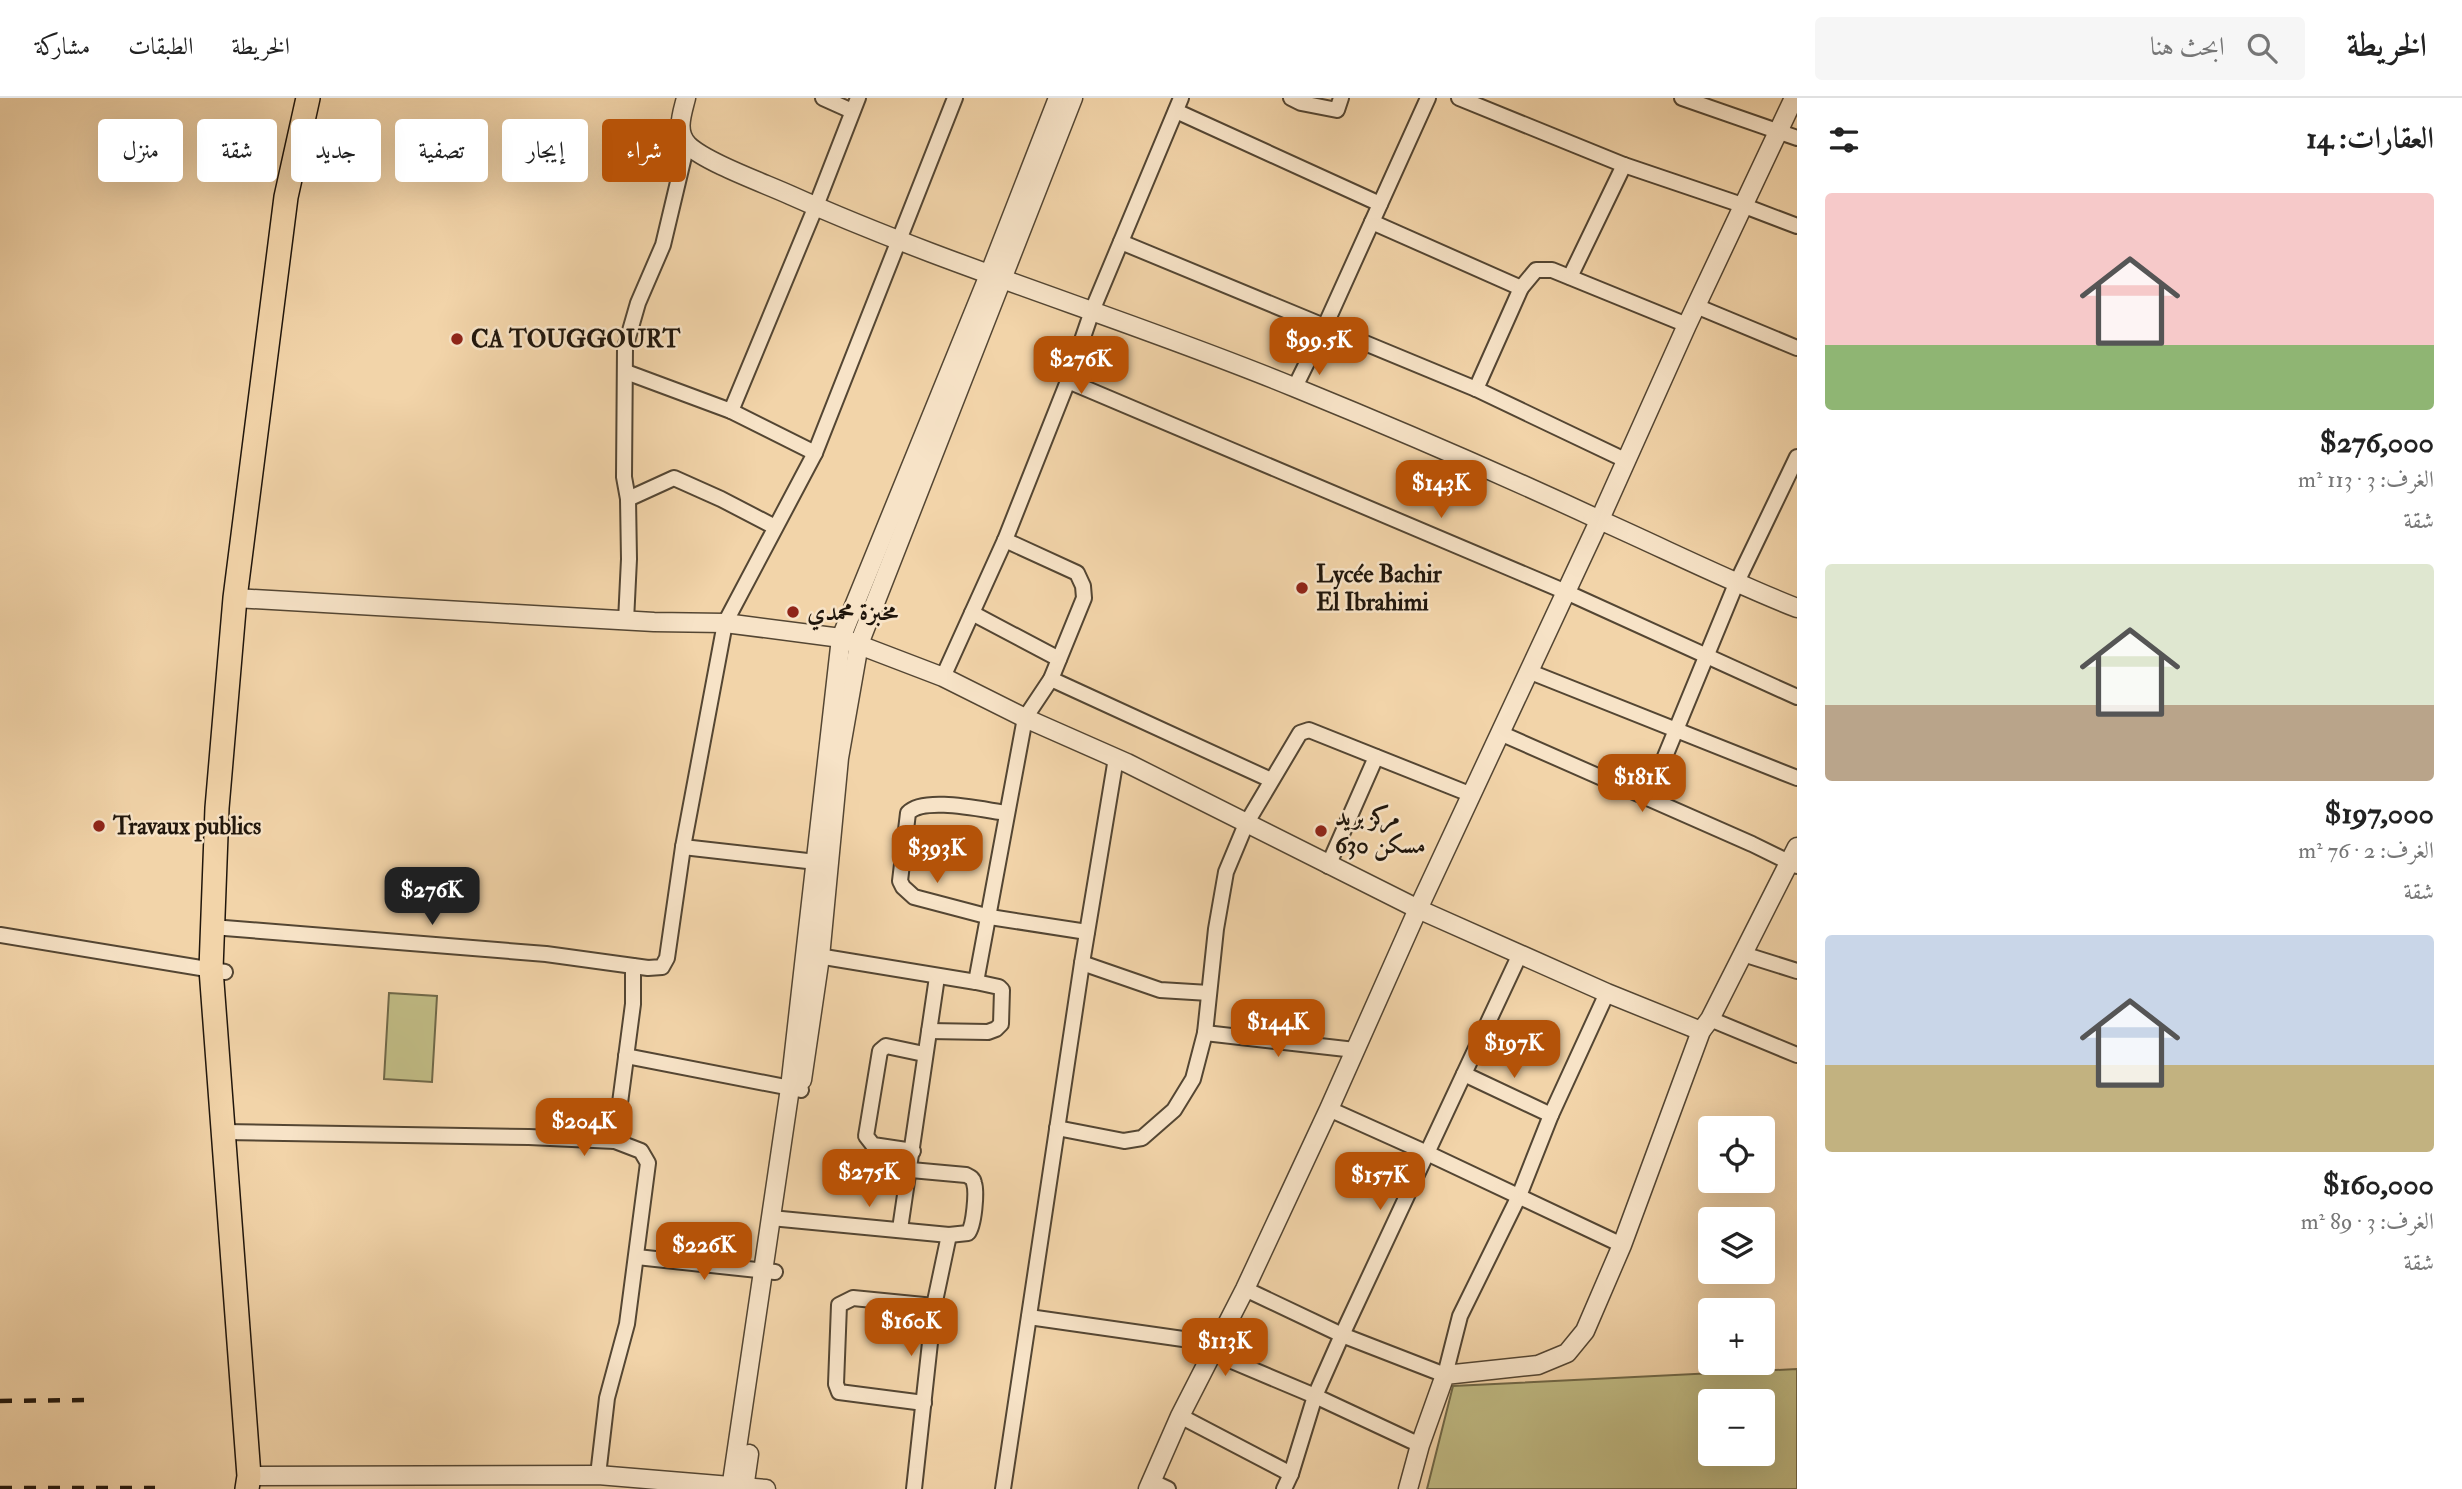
<!DOCTYPE html>
<html lang="ar">
<head>
<meta charset="utf-8">
<style>
	:root { --surface:#fff; --page:#f6f6f6; --text:#222; --muted:#767676; --line:#e0e0e0; --accent:#b45309 }
	body { margin:0; font-family:"IM FELL Double Pica",Amiri,serif; background:var(--page); color:var(--text); direction:rtl; height:100vh; display:flex; flex-direction:column; font-size:26px; white-space:nowrap }
	* { box-sizing:border-box; margin:0 }
	p { font-size:23px; color:var(--muted) }
	.icon { flex:none; width:38px; height:38px; fill:none; stroke:currentColor; stroke-width:2; stroke-linecap:round; stroke-linejoin:round }
	.map { position:relative; flex:1; overflow:hidden; direction:ltr }
	.sheet { display:flex; flex-direction:column; background:var(--surface); width:665px }
	.sheet>* { flex:none }
	.top-card { position:absolute; left:21px; top:21px; width:665px; height:63px; direction:rtl; display:flex; gap:14px }
	.tools { position:absolute; left:1698px; top:1018px; display:grid; gap:14px }
	.tools a { display:grid; place-items:center; width:77px; height:77px; border-radius:7px; background:var(--surface); box-shadow:0 7px 28px #0002; font-size:35px }
	.price { position:absolute; translate:-50% -60px; padding:0 16px; border-radius:14px; background:var(--accent); color:#fff; font-size:23px; line-height:46px; filter:drop-shadow(0 2px 4px #0008) }
	.price::after { content:''; position:absolute; left:50%; top:42px; width:21px; height:16px; margin-left:-10px; background:inherit; clip-path:polygon(0 0,100% 0,50% 100%) }
	.price.current { background:#222; color:#fff }
	ul { padding:0; list-style:none }
	li { display:grid; align-content:center; gap:14px; height:371px; padding:0 28px }
	li span { display:grid; place-items:center; height:217px; border-radius:7px; color:#555 }
	li>.icon { margin-inline-start:auto }
	span .icon { width:126px; height:126px; fill:#fffc; stroke-width:1 }
	li b { font-size:30px }
	h2 { display:flex; justify-content:space-between; align-items:center; height:84px; padding:0 28px; font-size:30px }
	.chip { padding:0 24px; border-radius:7px; background:var(--surface); box-shadow:0 7px 28px #0002; font-size:24px; line-height:63px }
	.chip.current { background:var(--accent); color:#fff }
	header { display:flex; align-items:center; gap:42px; box-sizing:border-box; height:98px; padding:0 35px; background:var(--surface); border-bottom:2px solid var(--line) }
	header strong { font-size:33px }
	nav { display:flex; gap:38px; margin-inline-start:auto; font-size:24px }
	.search { width:490px; height:63px; background:var(--page); display:flex; align-items:center; gap:18px; box-sizing:border-box; padding:0 24px; border-radius:7px; color:var(--muted); font-size:26px }
	main { display:flex; flex:1; min-height:0 }
	.map>svg:first-child { display:block }
	.green { fill:#c0bb84; stroke:#706848; stroke-width:2; fill-rule:evenodd }
	.lines { fill:none; stroke-linecap:round; stroke-linejoin:round }
	.minor-casing { stroke:#544633; stroke-width:18 }
	.tertiary-casing { stroke:#544633; stroke-width:21 }
	.primary-casing { stroke:#20160c; stroke-width:26 }
	.minor { stroke:#f7e3c7; stroke-width:14 }
	.tertiary { stroke:#f7e3c7; stroke-width:18 }
	.primary { stroke:#f2d4a9; stroke-width:23 }
	.rail { stroke:#20160c; stroke-width:4.5; stroke-dasharray:12 12; stroke-linecap:butt }
	.poi-dot { fill:#8f2418; stroke:#f7e3c7; stroke-width:2.5 }
	.labels { text-anchor:middle; stroke-width:5; stroke-linejoin:round; paint-order:stroke }
	.poi-label { font-size:24px; font-weight:bold; fill:#20160c; stroke:#f7e3c7; text-anchor:start }
</style>
</head>
<body>
<header>
<strong>الخريطة</strong>
<div class="search"><svg class="icon" aria-label="search" viewBox="0 0 24 24"><circle cx="10" cy="10" r="6"/><path d="M15 15l6 6"/></svg>ابحث هنا</div>
<nav><a>الخريطة</a><a>الطبقات</a><a>مشاركة</a></nav>
</header>
<main>
<section class="sheet">
<h2>العقارات: 14<svg class="icon" aria-label="filters" viewBox="0 0 24 24"><path d="M4 7h16M4 17h16"/><circle cx="9" cy="7" r="2"/><circle cx="15" cy="17" r="2"/></svg></h2>
<ul>
<li><span style="background:linear-gradient(#f6c9c9 70%,#8fb573 0)"><svg class="icon" aria-label="home" viewBox="0 0 24 24"><path d="M3 11l9-7 9 7M6 9v11h12V9"/></svg></span><div><b>$276,000</b><p>الغرف: 3 · 113 m²</p><p>شقة</p></div></li>
<li><span style="background:linear-gradient(#dfe7d0 65%,#b9a48a 0)"><svg class="icon" aria-label="home" viewBox="0 0 24 24"><path d="M3 11l9-7 9 7M6 9v11h12V9"/></svg></span><div><b>$197,000</b><p>الغرف: 2 · 76 m²</p><p>شقة</p></div></li>
<li><span style="background:linear-gradient(#c9d6e8 60%,#c2b280 0)"><svg class="icon" aria-label="home" viewBox="0 0 24 24"><path d="M3 11l9-7 9 7M6 9v11h12V9"/></svg></span><div><b>$160,000</b><p>الغرف: 3 · 89 m²</p><p>شقة</p></div></li>
</ul>
</section>
<div class="map">
<svg width="1797" height="1391" viewBox="0 0 1797 1391">
	<rect width="100%" height="100%" fill="#f2d4a9"/>
	<filter id="stains"><feTurbulence type="fractalNoise" baseFrequency=".00286" numOctaves="4"/><feColorMatrix values="0 0 0 0 .2 0 0 0 0 .09 0 0 0 0 .02 0 0 0 .5 -.17"/></filter>
	<radialGradient id="worn" r=".72"><stop offset=".6" stop-color="#630" stop-opacity="0"/><stop offset="1" stop-color="#630" stop-opacity=".3"/></radialGradient>
	<g class="green">
		<path d="M389 895 437 898 432 984 384 981Z"/>
		<path d="M1797 1271V1391H1427L1453 1288ZM1710 1304H1762V1356H1710Z"/>
	</g>
	<g class="lines">
		<g class="minor-casing">
			<g id="minor">
				<path d="M823 0 852 13"/>
				<path d="M1291 0 1301 5 1337 12 1341 0"/>
				<path d="M1459 0 1624 67 1742 107 1797 128"/>
				<path d="M1682 0 1797 40"/>
				<path d="M1176 13 1380 106"/>
				<path d="M1372 124 1521 190 1476 291"/>
				<path d="M1121 144 1476 291 1625 362"/>
				<path d="M1570 179 1624 67"/>
				<path d="M1521 190 1536 172H1552L1687 227"/>
				<path d="M1696 208 1797 250"/>
				<path d="M626 274 731 313 815 355"/>
				<path d="M1068 283 1566 494 1797 599"/>
				<path d="M1295 289 1325 228 1428 0"/>
				<path d="M731 313 816 108 858 0"/>
				<path d="M628 401 674 380 721 401 775 429"/>
				<path d="M972 515 1059 561"/>
				<path d="M626 523 629 461 628 401 624 379 625 250 638 205 663 147 687 46"/>
				<path d="M1528 573 1797 680"/>
				<path d="M943 579 1005 442 1068 283 1092 213 1181 0"/>
				<path d="M1051 581 1271 682"/>
				<path d="M1500 635 1752 746 1797 768"/>
				<path d="M1648 700 1736 486 1797 359"/>
				<path d="M1007 715C983 712 924 698 908 715L900 783 903 789 914 799 990 819 1087 834"/>
				<path d="M683 749 825 765"/>
				<path d="M1328 768 1376 659"/>
				<path d="M212 829 546 856 648 870 662 869 667 860 683 749 725 525 815 355 955 0"/>
				<path d="M0 837 225 874"/>
				<path d="M1743 856 1797 873"/>
				<path d="M812 857 976 884 999 889 1002 892 1001 926 996 931 988 934 929 933"/>
				<path d="M1082 865 1160 892 1209 895"/>
				<path d="M976 884 1025 620 1051 581 1084 500 1083 488 1077 475 1005 442"/>
				<path d="M1710 921 1797 957"/>
				<path d="M1205 935 1355 952"/>
				<path d="M626 958 801 992"/>
				<path d="M1464 976 1551 1017"/>
				<path d="M1329 1011 1427 1055 1622 1147"/>
				<path d="M1057 1030 1124 1043 1142 1040 1174 1012 1193 981 1205 935 1216 831 1226 774 1246 726 1300 635 1309 632 1472 697"/>
				<path d="M224 1034 529 1039 615 1043 641 1053 648 1065 627 1226 607 1300 598 1377"/>
				<path d="M615 1043 633 906V868"/>
				<path d="M913 1053 873 1047 866 1038 880 953 886 948 924 956"/>
				<path d="M771 1120 949 1137 968 1135C974 1128 977 1094 974 1085 973 1080 970 1079 966 1077L911 1072"/>
				<path d="M900 1131 937 879"/>
				<path d="M637 1159 775 1174"/>
				<path d="M1245 1191 1342 1237 1445 1277 1460 1218 1519 1098 1551 1017 1607 895"/>
				<path d="M1029 1219 1190 1242 1213 1255 1315 1298 1420 1347"/>
				<path d="M924 1305 839 1294 836 1286 839 1207 853 1200 934 1208"/>
				<path d="M1180 1318 1291 1376"/>
				<path d="M1151 1383 1168 1391"/>
				<path d="M914 1391 934 1208 949 1137"/>
				<path d="M1003 1391 1082 865 1116 660"/>
				<path d="M1284 1391 1291 1376 1315 1298 1342 1237 1520 856"/>
			</g>
		</g>
		<g class="tertiary-casing">
			<g id="tertiary">
				<path d="M686 0C682 16 675 34 688 47 705 64 766 86 790 97 955 171 1129 221 1296 290 1399 332 1501 376 1602 423 1667 452 1731 484 1797 510"/>
				<path d="M235 500 654 524 725 525 841 540 943 579 1025 620 1127 665 1418 811 1607 895 1701 933"/>
				<path d="M802 982 820 859 839 660 859 546 1073 0"/>
				<path d="M249 1378 598 1377 766 1391"/>
				<path d="M731 1391 790 990 841 540 989 177 1058 0"/>
				<path d="M744 1391 749 1356"/>
				<path d="M1148 1391 1180 1318 1245 1191 1329 1011 1418 811 1600 421 1687 227 1794 0"/>
				<path d="M1408 1391 1420 1347 1445 1277 1538 1267 1567 1255 1585 1233 1622 1147 1701 933 1710 921 1797 749"/>
			</g>
		</g>
		<g class="primary-casing">
			<path id="primary" d="M247 1391 249 1378 211 871 217 710 235 500 286 99 308 0"/>
		</g>
		<use href="#minor" class="minor"/>
		<use href="#tertiary" class="tertiary"/>
		<use href="#primary" class="primary"/>
		<g class="rail">
			<path d="M0 1303 88 1302"/>
			<path d="M0 1390H155"/>
		</g>
	</g>
	<g class="poi-dot">
		<circle cx="457" cy="241" r="7"/>
		<circle cx="1302" cy="490" r="7"/>
		<circle cx="793" cy="514" r="7"/>
		<circle cx="99" cy="728" r="7"/>
		<circle cx="1321" cy="733" r="7"/>
	</g>
	<g class="labels">
		<g class="poi-label">
			<text x="471" y="249">CA TOUGGOURT</text>
			<text x="1316" y="484">Lycée Bachir<tspan x="1316" dy="28">El Ibrahimi</tspan></text>
			<text x="807" y="522">مخبزة محمدي</text>
			<text x="1335" y="727">مركز بريد<tspan x="1335" dy="28">630 مسكن</tspan></text>
			<text x="113" y="736">Travaux publics</text>
		</g>
	</g>
	<rect width="100%" height="100%" filter="url(#stains)"/>
	<rect width="100%" height="100%" fill="url(#worn)"/>
</svg>
<div class="tools">
<a><svg class="icon" aria-label="locate" viewBox="0 0 24 24"><circle cx="12" cy="12" r="6"/><path d="M12 2v4M12 18v4M2 12h4M18 12h4"/></svg></a>
<a><svg class="icon" aria-label="layers" viewBox="0 0 24 24"><path d="M12 4l9 5-9 5-9-5zM3 14l9 5 9-5"/></svg></a>
<a>+</a>
<a>−</a>
</div>
<b class="price" style="left:1319px;top:279px">$99.5K</b>
<b class="price" style="left:1081px;top:298px">$276K</b>
<b class="price" style="left:1441px;top:422px">$143K</b>
<b class="price" style="left:1642px;top:716px">$181K</b>
<b class="price" style="left:937px;top:787px">$393K</b>
<b class="price current" style="left:432px;top:829px">$276K</b>
<b class="price" style="left:1278px;top:961px">$144K</b>
<b class="price" style="left:1514px;top:982px">$197K</b>
<b class="price" style="left:584px;top:1060px">$204K</b>
<b class="price" style="left:869px;top:1111px">$275K</b>
<b class="price" style="left:1380px;top:1114px">$157K</b>
<b class="price" style="left:704px;top:1184px">$226K</b>
<b class="price" style="left:911px;top:1260px">$160K</b>
<b class="price" style="left:1225px;top:1280px">$113K</b>
<div class="top-card">
<a class="chip current">شراء</a>
<a class="chip">إيجار</a>
<a class="chip">تصفية</a>
<a class="chip">جديد</a>
<a class="chip">شقة</a>
<a class="chip">منزل</a>
</div>
</div>
</main>
</body>
</html>
